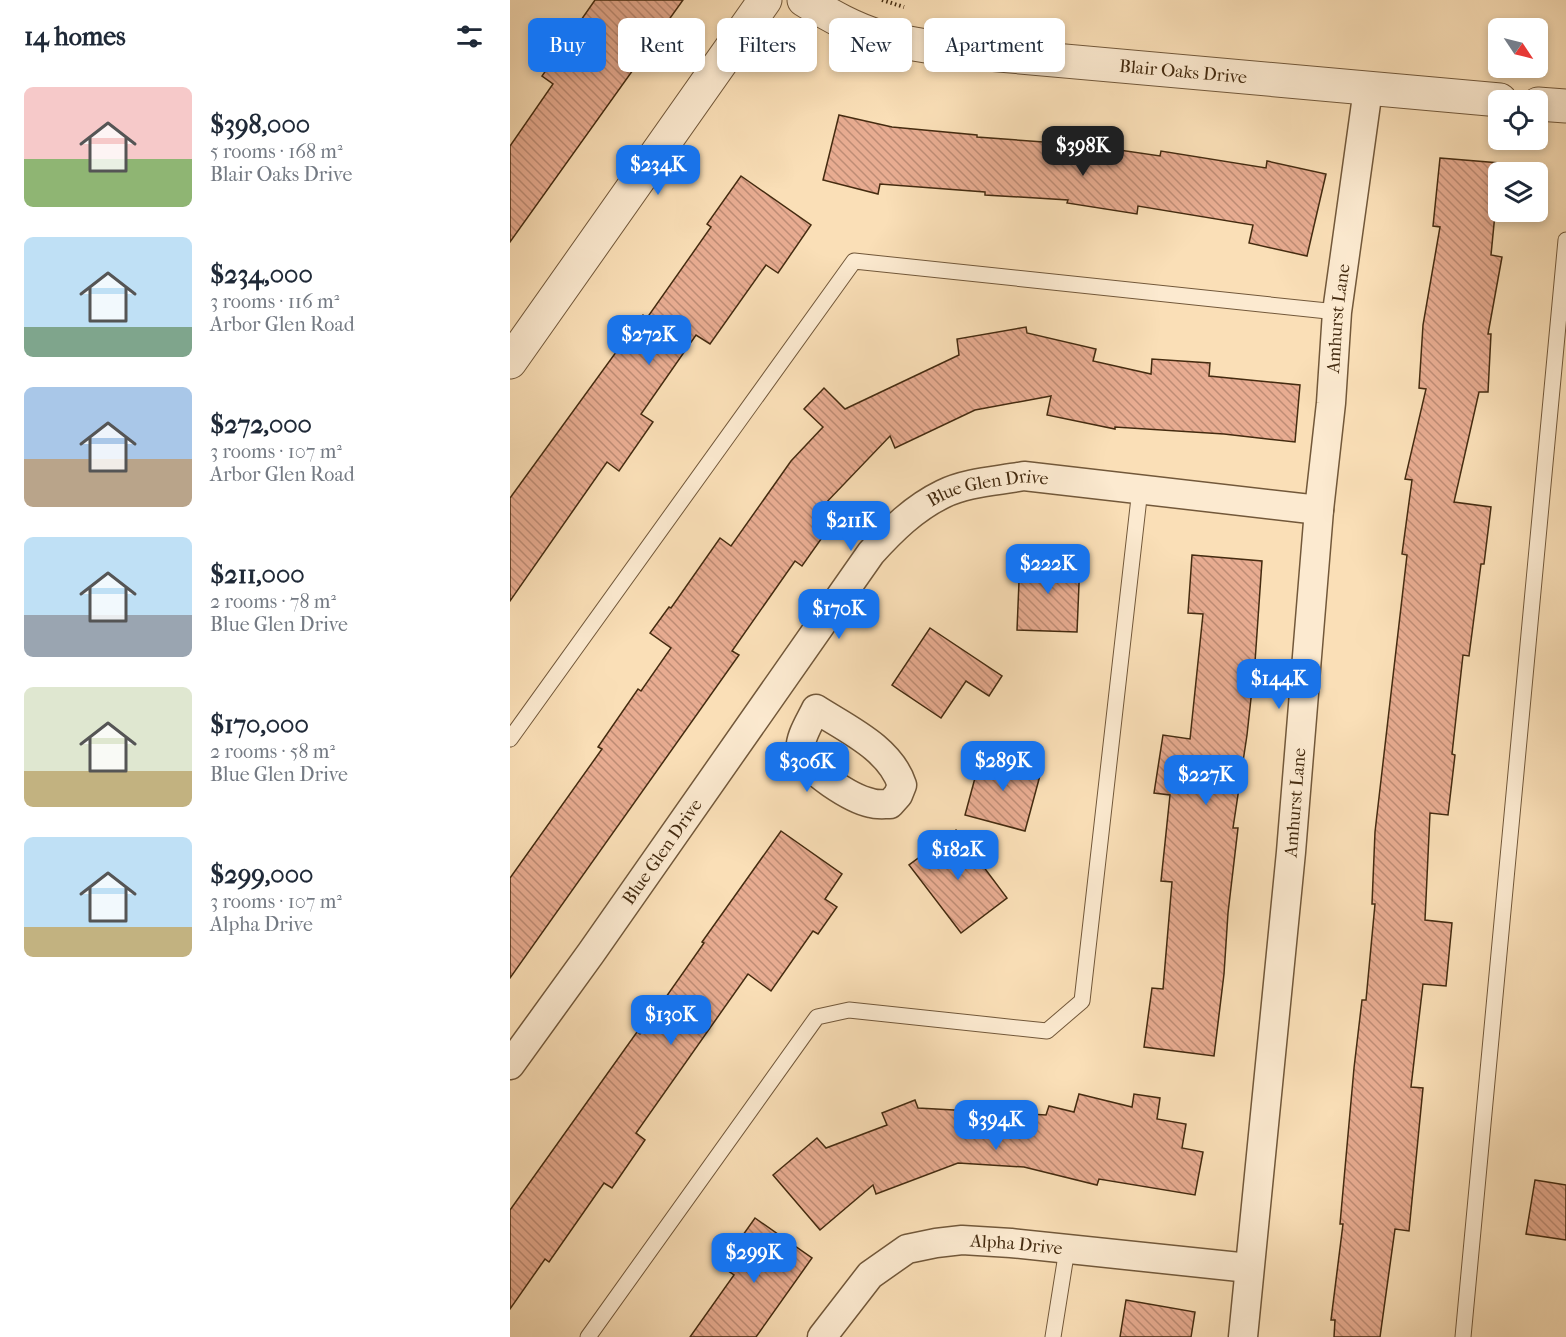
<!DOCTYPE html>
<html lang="en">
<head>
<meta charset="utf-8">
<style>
	:root { --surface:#fff; --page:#f6f6f7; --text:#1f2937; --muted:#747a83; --accent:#1a73e8 }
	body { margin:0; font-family:"IM FELL French Canon",serif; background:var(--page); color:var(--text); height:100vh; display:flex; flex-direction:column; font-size:22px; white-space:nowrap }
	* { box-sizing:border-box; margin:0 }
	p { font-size:20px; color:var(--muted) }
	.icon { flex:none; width:33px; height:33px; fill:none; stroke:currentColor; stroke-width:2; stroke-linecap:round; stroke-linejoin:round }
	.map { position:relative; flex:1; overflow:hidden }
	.side { display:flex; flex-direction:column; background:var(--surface); width:510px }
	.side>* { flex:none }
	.guide { position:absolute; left:18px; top:18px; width:570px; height:54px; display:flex; gap:12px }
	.needle { width:39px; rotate:125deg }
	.buttons { position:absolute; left:978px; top:18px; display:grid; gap:12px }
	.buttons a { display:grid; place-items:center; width:60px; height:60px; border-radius:9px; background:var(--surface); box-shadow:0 3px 9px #0003; font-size:30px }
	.price { position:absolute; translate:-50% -51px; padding:0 14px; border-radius:12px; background:var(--accent); color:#fff; font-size:20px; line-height:39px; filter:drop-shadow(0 2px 3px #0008) }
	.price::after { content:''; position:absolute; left:50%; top:36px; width:18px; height:14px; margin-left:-9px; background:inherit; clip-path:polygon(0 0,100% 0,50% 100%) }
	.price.active { background:#222; color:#fff }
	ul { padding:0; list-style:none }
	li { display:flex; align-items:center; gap:18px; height:150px; padding:0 24px }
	li span { display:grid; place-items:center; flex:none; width:168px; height:120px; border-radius:9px; color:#555 }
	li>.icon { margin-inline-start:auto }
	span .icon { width:72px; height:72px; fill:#fffc; stroke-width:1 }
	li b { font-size:26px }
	h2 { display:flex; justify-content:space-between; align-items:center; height:72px; padding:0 24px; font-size:26px }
	.tag { padding:0 21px; border-radius:9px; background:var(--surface); box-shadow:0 3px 9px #0003; font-size:21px; line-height:54px }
	.tag.active { background:var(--accent); color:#fff }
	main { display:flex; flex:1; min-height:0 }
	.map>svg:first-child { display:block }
	.building { fill:url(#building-back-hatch); stroke:#442b10; stroke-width:1.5 }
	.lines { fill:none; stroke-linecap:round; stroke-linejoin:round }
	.service-casing { stroke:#72583a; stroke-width:17 }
	.minor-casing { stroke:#72583a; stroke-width:31 }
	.tertiary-casing { stroke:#72583a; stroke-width:35 }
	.path { stroke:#442b10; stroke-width:4; stroke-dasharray:1.5 3; stroke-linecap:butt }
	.service { stroke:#fcead0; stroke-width:15 }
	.minor { stroke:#fcead0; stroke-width:28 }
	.tertiary { stroke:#fcead0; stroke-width:33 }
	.labels { text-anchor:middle; stroke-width:6; stroke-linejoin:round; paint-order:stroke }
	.street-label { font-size:18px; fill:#442b10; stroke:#fcead0 }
</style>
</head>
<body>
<main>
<section class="side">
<h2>14 homes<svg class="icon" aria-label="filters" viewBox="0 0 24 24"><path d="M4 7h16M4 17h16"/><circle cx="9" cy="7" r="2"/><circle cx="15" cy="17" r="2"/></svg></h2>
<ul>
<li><span style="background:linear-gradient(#f6c9c9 60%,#8fb573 0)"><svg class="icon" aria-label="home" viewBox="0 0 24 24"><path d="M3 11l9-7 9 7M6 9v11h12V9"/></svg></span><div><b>$398,000</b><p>5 rooms · 168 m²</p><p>Blair Oaks Drive</p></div></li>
<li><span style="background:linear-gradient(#bfe0f5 75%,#7fa58c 0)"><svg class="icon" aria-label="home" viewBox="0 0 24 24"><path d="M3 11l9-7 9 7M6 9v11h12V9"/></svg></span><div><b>$234,000</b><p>3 rooms · 116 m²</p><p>Arbor Glen Road</p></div></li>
<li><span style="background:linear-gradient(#a9c7e8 60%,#b9a48a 0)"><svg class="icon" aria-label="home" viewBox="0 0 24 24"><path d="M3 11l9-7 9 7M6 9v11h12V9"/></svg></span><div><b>$272,000</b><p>3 rooms · 107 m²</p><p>Arbor Glen Road</p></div></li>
<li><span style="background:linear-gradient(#bfe0f5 65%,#9aa5b1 0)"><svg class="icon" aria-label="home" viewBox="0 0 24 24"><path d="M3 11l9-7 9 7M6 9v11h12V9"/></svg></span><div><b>$211,000</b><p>2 rooms · 78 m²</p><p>Blue Glen Drive</p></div></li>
<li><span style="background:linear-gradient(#dfe7d0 70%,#c2b280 0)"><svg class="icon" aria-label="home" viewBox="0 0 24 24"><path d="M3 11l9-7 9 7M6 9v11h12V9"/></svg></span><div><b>$170,000</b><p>2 rooms · 58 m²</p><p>Blue Glen Drive</p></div></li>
<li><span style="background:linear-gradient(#bfe0f5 75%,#c2b280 0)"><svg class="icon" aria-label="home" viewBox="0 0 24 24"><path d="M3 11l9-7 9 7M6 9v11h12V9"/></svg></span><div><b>$299,000</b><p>3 rooms · 107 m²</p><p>Alpha Drive</p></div></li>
</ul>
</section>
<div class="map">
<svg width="1056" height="1337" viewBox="0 0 1056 1337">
	<defs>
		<pattern id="building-back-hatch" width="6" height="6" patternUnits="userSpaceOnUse" patternTransform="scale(1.5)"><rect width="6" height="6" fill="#e8ac91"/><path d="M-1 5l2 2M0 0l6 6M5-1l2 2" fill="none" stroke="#be8c75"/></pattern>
	</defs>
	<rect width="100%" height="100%" fill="#fadfb7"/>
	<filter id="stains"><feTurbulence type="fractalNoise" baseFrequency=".00333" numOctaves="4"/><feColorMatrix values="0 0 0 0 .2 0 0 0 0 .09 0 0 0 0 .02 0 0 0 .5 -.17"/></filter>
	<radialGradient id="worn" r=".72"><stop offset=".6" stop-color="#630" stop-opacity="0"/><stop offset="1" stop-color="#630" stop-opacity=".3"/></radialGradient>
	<g class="building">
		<path d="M85 0H173L0 242V146L43 84 32 76Z"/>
		<path d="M329 115 382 127 467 135V137L575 145 650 156 651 151 756 168 757 161 816 174 797 256 739 243 743 225 628 206 627 214 557 203 558 200 475 195V192L370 184 368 194 313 180Z"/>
		<path d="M930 158 990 163 981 255 992 257 978 334H981L978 392H969L944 502 981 507 974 564H971L959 656 953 655 942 754 945 755 938 815 920 813 915 920 942 923 936 986 913 984 901 1087 913 1088 899 1231 885 1229 870 1337H824L825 1320H821L833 1224H830L844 1068 852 1000H856L865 904H862L865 832 897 555 892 554 902 480 895 479 916 389 909 388 913 325 930 227 923 226Z"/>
		<path d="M231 176 301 225 268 273 256 265 200 344 186 335 131 414 143 422 109 471 97 462 0 601V498L133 315 137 318 201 227 197 224Z"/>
		<path d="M516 327 517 333 586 349 583 361 641 374 642 359 700 363 699 376 790 385 785 442 714 434 605 427V429L537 415 541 396 465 410 385 448 380 436 311 508 326 518 292 566 285 561 222 651 229 655 0 978V878L92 749 88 747 128 689 131 691 161 648 140 633 159 607 161 608 210 538 221 546 281 461 313 427 294 409 314 388 335 409 449 355 447 339Z"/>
		<path d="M682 555 752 561 745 662 737 735 723 828H728L718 913 714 974 704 1056 634 1047 642 988 653 989 662 882 651 881 660 795 644 793 653 735 680 739 693 614 678 613Z"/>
		<path d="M510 557 570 560 567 632 507 630Z"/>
		<path d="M420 628 492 676 479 696 456 681 431 718 382 685Z"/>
		<path d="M472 752 532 768 515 831 455 815Z"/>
		<path d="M446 830 497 898 451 933 399 865Z"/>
		<path d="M271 831 332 874 315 899 327 907 308 934 303 931 261 991 238 974 126 1133 135 1140 102 1188 94 1183 39 1262 35 1259 0 1309V1210L127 1032 130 1034 194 943 192 942Z"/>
		<path d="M569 1094 622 1107 624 1094 650 1098 647 1119 676 1124 672 1148 693 1152 685 1195 589 1179 587 1185 514 1167 448 1163 366 1194 363 1185 310 1230 263 1175 307 1138 316 1148 377 1125 372 1113 405 1100 408 1108 536 1115 539 1106 564 1112Z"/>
		<path d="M1025 1180 1056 1185V1240L1016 1234Z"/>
		<path d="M245 1218 302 1258 246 1337H180L224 1275 211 1266Z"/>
		<path d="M616 1300 685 1312 681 1337H610Z"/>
	</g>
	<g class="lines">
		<g class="service-casing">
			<g id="service">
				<path d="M0 739 344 261 827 312"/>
				<path d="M78 1337 307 1017 339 1010 537 1031 572 1001 630 489"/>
				<path d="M543 1337 557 1249"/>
				<path d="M953 1337 1056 240"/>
			</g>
		</g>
		<g class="minor-casing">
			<g id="minor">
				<path d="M306 709C337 729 380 748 392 785L388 795 380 804C374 804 367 805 361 803 342 799 297 771 291 752 288 739 301 720 306 709Z"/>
				<path id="s1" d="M0 1065 81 953 361 553C382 530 404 508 433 494 457 482 488 481 514 476L809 510"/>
				<path id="s2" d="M312 1337 360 1275 397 1249 426 1243 452 1240 501 1243 739 1268"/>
				<path id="s3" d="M733 1337 781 852 809 510 821 403 827 312 858 89"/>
			</g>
		</g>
		<g class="tertiary-casing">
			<g id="tertiary">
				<path id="s4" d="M294 0C318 14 343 29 371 37 398 44 427 48 455 52L990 100"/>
				<path d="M1028 104 1056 106"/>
				<path d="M0 362 255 0"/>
			</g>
		</g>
		<path class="path" d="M372 0 394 7"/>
		<use href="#service" class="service"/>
		<use href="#minor" class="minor"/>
		<use href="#tertiary" class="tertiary"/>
	</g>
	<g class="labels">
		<g class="street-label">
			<text dy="6" stroke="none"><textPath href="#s4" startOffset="390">Blair Oaks Drive</textPath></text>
			<text dy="6" stroke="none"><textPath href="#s3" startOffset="1023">Amhurst Lane</textPath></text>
			<text dy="6" stroke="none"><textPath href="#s1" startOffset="766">Blue Glen Drive</textPath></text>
			<text dy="6" stroke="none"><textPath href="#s3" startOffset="537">Amhurst Lane</textPath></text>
			<text dy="6" stroke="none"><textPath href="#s1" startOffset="262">Blue Glen Drive</textPath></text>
			<text dy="6" stroke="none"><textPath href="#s2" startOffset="234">Alpha Drive</textPath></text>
		</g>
	</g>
	<rect width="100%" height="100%" filter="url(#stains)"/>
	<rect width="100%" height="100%" fill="url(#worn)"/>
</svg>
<div class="buttons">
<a><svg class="needle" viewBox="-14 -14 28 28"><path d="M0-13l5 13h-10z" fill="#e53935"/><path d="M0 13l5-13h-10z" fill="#747a83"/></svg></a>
<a><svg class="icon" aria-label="locate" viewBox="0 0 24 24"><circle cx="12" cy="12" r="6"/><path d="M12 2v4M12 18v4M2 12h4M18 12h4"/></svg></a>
<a><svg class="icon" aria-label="layers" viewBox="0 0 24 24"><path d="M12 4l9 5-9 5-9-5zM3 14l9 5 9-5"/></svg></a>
</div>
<b class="price active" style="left:573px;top:177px">$398K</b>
<b class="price" style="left:148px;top:196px">$234K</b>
<b class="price" style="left:139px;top:366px">$272K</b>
<b class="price" style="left:341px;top:552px">$211K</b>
<b class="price" style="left:538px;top:595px">$222K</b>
<b class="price" style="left:329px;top:640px">$170K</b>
<b class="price" style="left:769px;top:710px">$144K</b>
<b class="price" style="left:493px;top:792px">$289K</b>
<b class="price" style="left:297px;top:793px">$306K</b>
<b class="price" style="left:696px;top:806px">$227K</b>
<b class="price" style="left:448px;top:881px">$182K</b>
<b class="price" style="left:161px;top:1046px">$130K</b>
<b class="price" style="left:486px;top:1151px">$394K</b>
<b class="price" style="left:244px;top:1284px">$299K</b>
<div class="guide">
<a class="tag active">Buy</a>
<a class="tag">Rent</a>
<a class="tag">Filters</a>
<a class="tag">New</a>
<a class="tag">Apartment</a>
</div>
</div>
</main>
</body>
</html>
